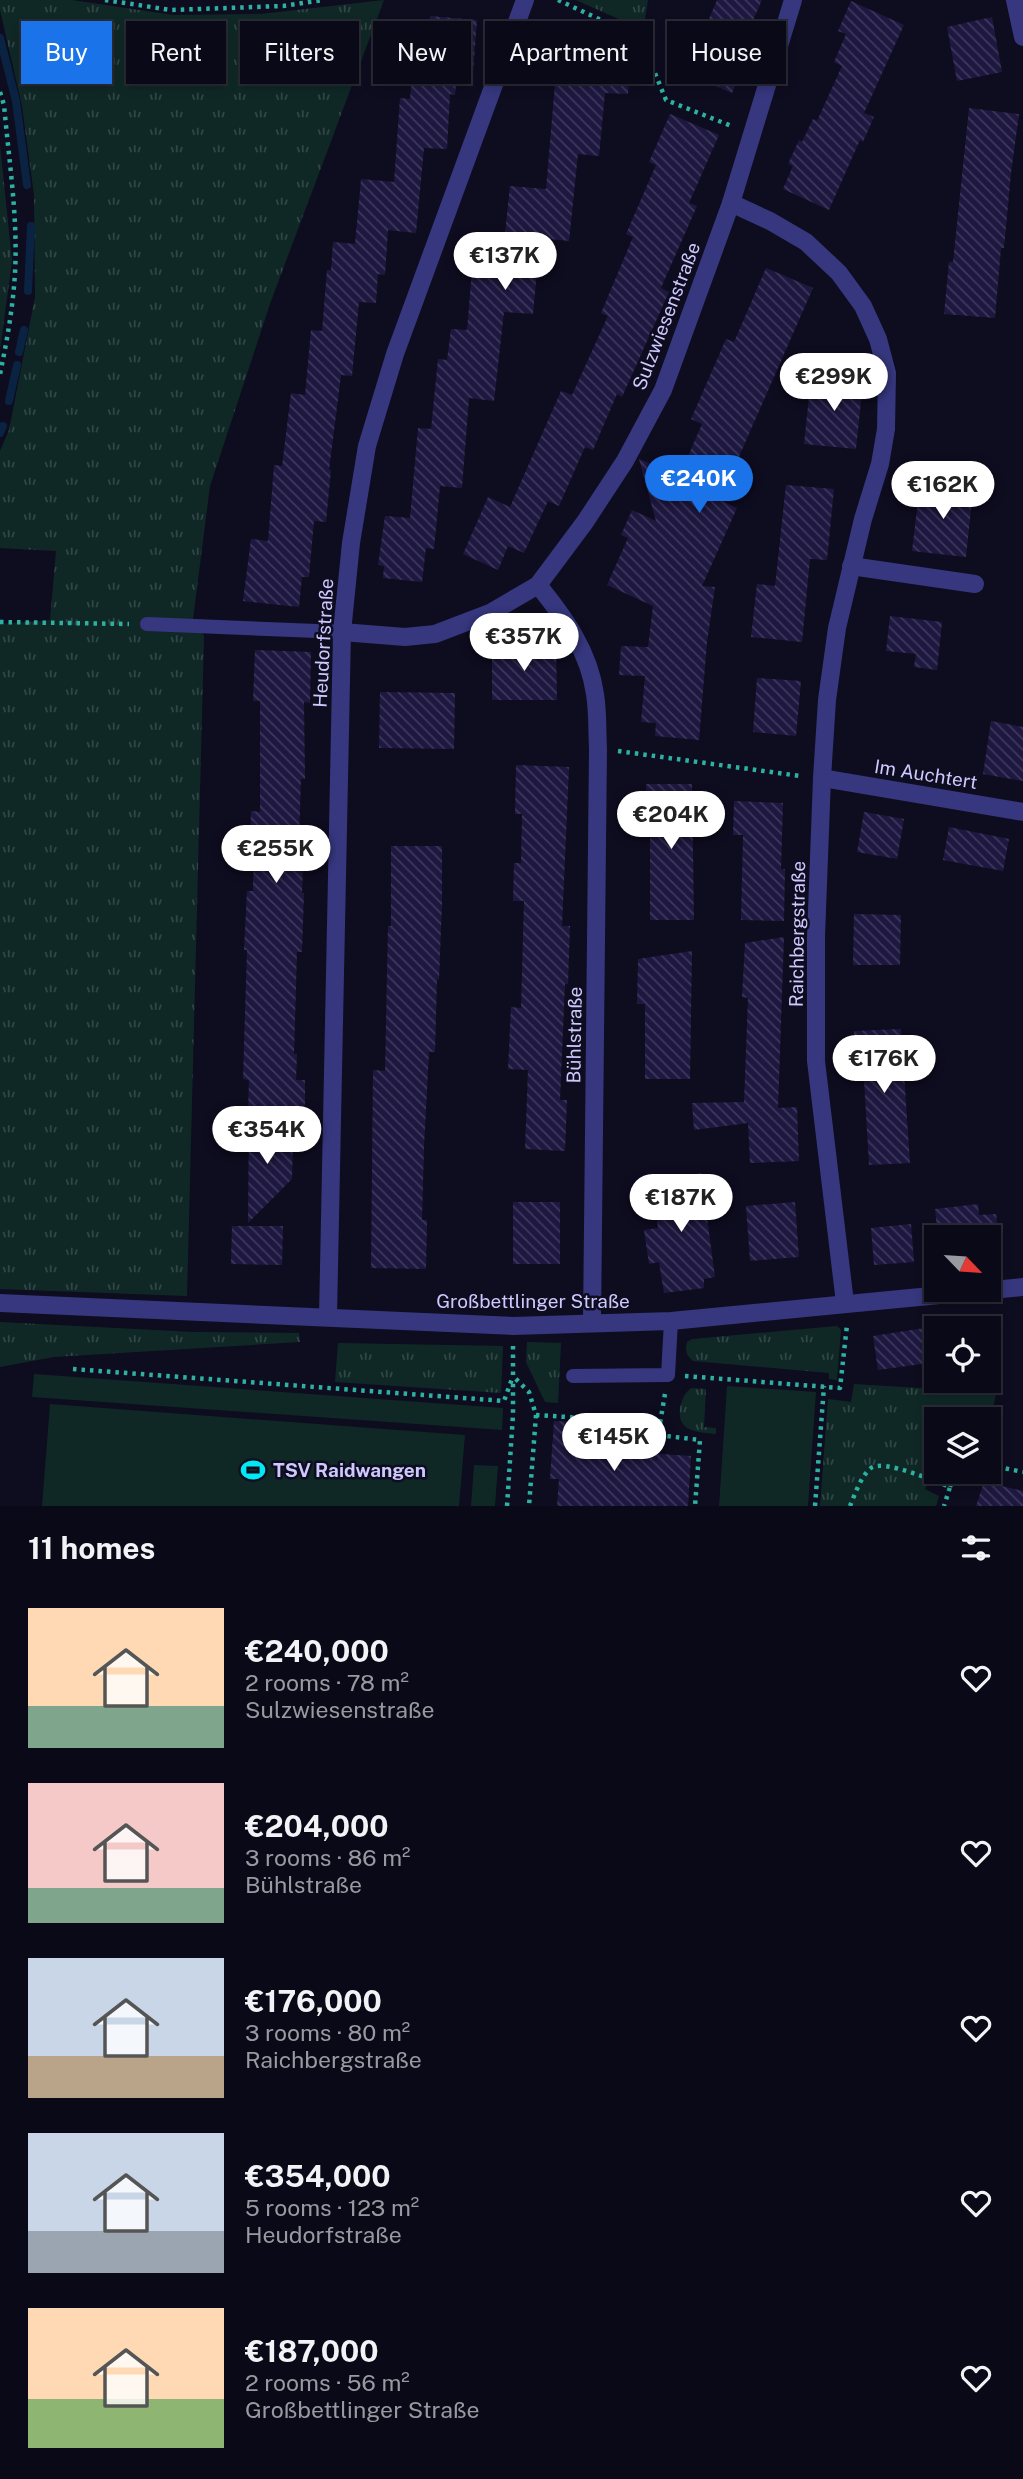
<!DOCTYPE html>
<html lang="en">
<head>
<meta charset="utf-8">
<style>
	:root { --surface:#0a0917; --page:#131220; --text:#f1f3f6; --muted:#999aa1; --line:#2a2a36; --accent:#1a73e8 }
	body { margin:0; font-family:"Public Sans",sans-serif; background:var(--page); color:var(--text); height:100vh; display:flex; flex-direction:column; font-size:26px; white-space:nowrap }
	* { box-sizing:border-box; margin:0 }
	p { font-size:23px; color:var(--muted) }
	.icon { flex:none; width:38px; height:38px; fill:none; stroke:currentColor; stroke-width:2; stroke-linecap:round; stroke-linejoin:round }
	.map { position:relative; height:1506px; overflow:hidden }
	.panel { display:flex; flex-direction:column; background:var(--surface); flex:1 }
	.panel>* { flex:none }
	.banner { position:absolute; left:21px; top:21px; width:982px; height:63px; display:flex; gap:14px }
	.needle { width:46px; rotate:115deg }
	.controls { position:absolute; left:924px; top:1225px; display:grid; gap:14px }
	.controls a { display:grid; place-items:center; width:77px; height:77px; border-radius:0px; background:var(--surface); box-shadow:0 4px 10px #0003,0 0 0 2px var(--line); font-size:35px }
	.price { position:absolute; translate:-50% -60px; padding:0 16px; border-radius:24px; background:#fff; color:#222; font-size:23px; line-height:46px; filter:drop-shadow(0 2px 4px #0008) }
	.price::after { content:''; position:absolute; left:50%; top:42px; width:21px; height:16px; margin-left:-10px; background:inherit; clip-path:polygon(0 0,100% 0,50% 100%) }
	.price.current { background:var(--accent); color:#fff }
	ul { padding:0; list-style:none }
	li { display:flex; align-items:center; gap:21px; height:175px; padding:0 28px }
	li span { display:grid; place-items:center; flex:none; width:196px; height:140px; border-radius:0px; color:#555 }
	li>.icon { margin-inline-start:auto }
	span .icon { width:84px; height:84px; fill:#fffc; stroke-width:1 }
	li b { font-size:30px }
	h2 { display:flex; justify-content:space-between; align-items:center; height:84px; padding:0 28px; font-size:30px }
	.tag { padding:0 24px; border-radius:0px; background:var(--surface); box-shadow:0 4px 10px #0003,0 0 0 2px var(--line); font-size:24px; line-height:63px }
	.tag.current { background:var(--accent); color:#fff }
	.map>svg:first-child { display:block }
	.grass { fill:url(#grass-tufts) }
	.pitch { fill:#0f2826 }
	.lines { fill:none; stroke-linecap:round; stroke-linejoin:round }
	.stream { stroke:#0b2343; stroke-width:8 }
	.building { fill:url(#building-back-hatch) }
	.path { stroke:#2cb1a2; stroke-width:4.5; stroke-dasharray:3.5 5; stroke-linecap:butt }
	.lane { stroke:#36377e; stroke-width:14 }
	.street { stroke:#36377e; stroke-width:18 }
	.labels { text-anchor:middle; stroke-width:5; stroke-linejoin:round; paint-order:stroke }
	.street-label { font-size:19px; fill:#cdc9ff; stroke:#0e0c1f }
	.poi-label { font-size:19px; font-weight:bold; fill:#cdc9ff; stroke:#0e0c1f; text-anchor:start }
</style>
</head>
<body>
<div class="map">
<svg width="1023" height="1506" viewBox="0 0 1023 1506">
	<defs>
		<pattern id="grass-tufts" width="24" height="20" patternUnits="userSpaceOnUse" patternTransform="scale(1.75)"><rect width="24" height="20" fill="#0f2826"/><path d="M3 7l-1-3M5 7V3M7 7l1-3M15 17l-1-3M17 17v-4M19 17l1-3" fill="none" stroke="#314647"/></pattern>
		<pattern id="building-back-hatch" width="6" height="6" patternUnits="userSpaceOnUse" patternTransform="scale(1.75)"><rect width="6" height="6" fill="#1e1840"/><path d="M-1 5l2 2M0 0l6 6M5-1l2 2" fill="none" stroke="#3e385d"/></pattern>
	</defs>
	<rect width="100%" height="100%" fill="#0e0c1f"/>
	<g class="grass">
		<path d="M0 0H72L173 15 261 14 384 0 271 301 210 486 193 619 204 636 187 1296 0 1289V624L50 620 56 551 0 548V451L9 430 35 297 34 195 22 106 0 10Z"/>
		<path d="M576 0H648L643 30Z"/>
		<path d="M0 145 12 261 0 350Z"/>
		<path d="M0 1322 193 1332 299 1333 300 1342 54 1357 0 1367Z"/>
		<path d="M837 1326 841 1330 837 1380 829 1379V1373L693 1361C686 1355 685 1351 687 1342L692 1339Z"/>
		<path d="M527 1342 561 1343 558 1403 545 1402 526 1362Z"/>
		<path d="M338 1343 503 1346 501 1393 335 1382Z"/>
		<path d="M854 1384 936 1389 997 1390 989 1425V1419H936V1472H944L943 1475H931L925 1489 939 1496 936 1506H820L828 1399 851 1402Z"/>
		<path d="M691 1388 706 1389 704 1427 716 1428V1434C697 1432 677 1432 680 1408 682 1399 684 1394 691 1388Z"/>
	</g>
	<g class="pitch">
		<path d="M34 1374 503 1408 502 1430 32 1397Z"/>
		<path d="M727 1386 816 1392 808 1506H719Z"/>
		<path d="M50 1404 465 1435 459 1506H42Z"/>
		<path d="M474 1465 498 1466 495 1506H471Z"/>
	</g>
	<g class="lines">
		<g class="stream">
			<path d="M0 38 16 101 27 185"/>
			<path d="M28 291 31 226"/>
			<path d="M19 352 24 330"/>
			<path d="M9 401 17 365"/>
			<path d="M0 433 3 426"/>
		</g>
	</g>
	<g class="building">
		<path d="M717 0H762L745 38 754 42 732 93 686 73Z"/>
		<path d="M851 1 904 25 864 113 874 117 863 142 860 140 829 210 783 189 793 166 788 164 799 140 802 142 813 119 817 121 842 66 834 62 846 34 838 31Z"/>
		<path d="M430 16 477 20 473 73 457 72 455 95 450 94 447 149 424 148 416 233 388 230 385 275 378 274 376 303 359 302 352 376 341 375 329 470H331L326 522 314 521 309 577H302L299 607 243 601 251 539 268 541 274 465 282 466 291 393 305 395 311 330 322 331 327 270H331L333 242 355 244 361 179 394 182 400 98 410 99 415 39 428 41Z"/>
		<path d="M992 17 1002 72 957 81 947 27Z"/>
		<path d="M559 37 632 41 628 94 605 93 599 156 578 154 569 241 540 238 533 314 504 312 494 401 469 398 462 488 440 486 434 549 426 548 422 582 383 578 384 566 378 565 385 516 410 518 418 428 431 429 438 359 447 360 451 329 467 330 473 258 502 261 510 186 546 189Z"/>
		<path d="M969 108 1019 114 1011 173 1004 248H1001L995 318 944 314 949 262H953Z"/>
		<path d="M670 114 719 135 689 203 697 206 661 288 669 292 622 397 617 394 593 450 585 447 559 506 548 501 524 553 508 546 498 570 463 554 488 497 510 507 561 391 572 395 608 316 601 313 633 237 626 234 656 165 649 162Z"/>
		<path d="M766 268 813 288 720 500 737 508 702 586 715 587 707 642 699 740 655 736 656 723 641 722 645 676 619 675 621 646 648 647 653 606 607 585 628 538 621 535 632 510 656 521 639 459 680 475 702 424 691 419 726 339 734 342Z"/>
		<path d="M811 377 863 382 856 449 804 444Z"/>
		<path d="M920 484 973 490 966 557 912 551Z"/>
		<path d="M786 485 834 489 827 560 810 559 802 642 751 637 757 584 775 586Z"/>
		<path d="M890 616 942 622 937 670 914 667 916 654 886 651Z"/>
		<path d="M492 646H556L557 700H492Z"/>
		<path d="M255 650 311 652 310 703 304 702 305 779H301L299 841H304L302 893H304L302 952H297L294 1054H297L296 1080H305V1110H248L249 1080 243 1079 247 950H244L247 891H253L254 840H250L251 811 260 812V701H253Z"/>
		<path d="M757 678 801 681 796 736 753 732Z"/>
		<path d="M380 692 455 693 454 749 379 748Z"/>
		<path d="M991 721 1023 727V781L983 774Z"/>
		<path d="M516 765 569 767 562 926H570L568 984H565L560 1100H567L565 1151 525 1149 528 1070 508 1069 511 1007 521 1008 524 901H513L514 863H521L522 814H515Z"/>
		<path d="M646 784H692L694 920H650V837H646Z"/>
		<path d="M734 801 783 803 781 869H785L784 921 741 920 743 835H733Z"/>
		<path d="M864 812 904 819 897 859 857 852Z"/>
		<path d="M949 827 1009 839 1003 871 943 860Z"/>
		<path d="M391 846H442V904L439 980 437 979 435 1052H429L424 1147 422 1220H427L426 1269 371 1268 373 1070 385 1071 388 926H391Z"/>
		<path d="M854 914 901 915 900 965H853Z"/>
		<path d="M784 937 778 1108 797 1107 799 1161 750 1163 748 1123 694 1130 692 1103 744 1102 748 998 742 997 745 943Z"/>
		<path d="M692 951 690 1079H645V1004H637L638 959Z"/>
		<path d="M901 1029 910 1163 869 1165 864 1080H857L854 1031Z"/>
		<path d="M249 1116 293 1143 292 1179 248 1223Z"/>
		<path d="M701 1173 715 1277 704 1279V1288L664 1293 659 1262 649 1264 644 1230 658 1228 651 1179Z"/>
		<rect x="513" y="1202" width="47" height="62"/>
		<path d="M795 1202 799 1257 750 1261 746 1206Z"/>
		<path d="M978 1204 979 1215 996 1214 999 1237H938L935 1209Z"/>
		<path d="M911 1224 914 1262 874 1265 871 1228Z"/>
		<path d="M232 1226H283L282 1265 231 1264Z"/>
		<path d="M931 1327 936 1362 878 1370 873 1336Z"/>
		<path d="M554 1421 592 1423 590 1449 691 1456 688 1506H557L559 1479H550Z"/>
		<path d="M984 1482 1023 1491V1506H976Z"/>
	</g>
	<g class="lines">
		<g class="path">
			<path d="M105 0 171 10 283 6 323 0"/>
			<path d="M558 0 601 20 643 44 666 100 734 127"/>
			<path d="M0 92 4 105C9 161 18 217 15 273 13 307 7 341 0 374"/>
			<path d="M0 622 129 624"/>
			<path d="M618 751 800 776"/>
			<path d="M513 1346V1376L529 1392 536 1415 529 1506"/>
			<path d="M73 1369 504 1401 513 1376"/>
			<path d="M685 1376 840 1388 847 1325"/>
			<path d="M665 1394 658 1435 700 1440 695 1506"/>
			<path d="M536 1415 598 1419 597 1431 658 1435"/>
			<path d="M989 1465 1023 1472"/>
			<path d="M950 1487 955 1472"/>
			<path d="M507 1506 513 1415V1381"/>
			<path d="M815 1506 824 1386"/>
			<path d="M850 1506C855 1494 861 1476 871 1468 884 1459 934 1481 950 1487L944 1506"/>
		</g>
		<g class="lane">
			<path d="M147 624 342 632"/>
			<path d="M573 1376 668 1375 671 1321"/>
		</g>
		<g class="street">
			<path d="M1015 0 1023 37"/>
			<path d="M731 203 770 221 806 242 839 273 863 306 878 339 887 373 886 429 880 464 863 519 837 628 827 700 822 778 816 937V1061L845 1303"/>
			<path d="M851 566 975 584"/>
			<path d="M538 585C564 617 589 651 595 694 598 712 597 731 598 749L592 1323"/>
			<path d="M342 632 405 637 435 634 490 613 538 585 585 522 625 461 663 390 731 203 793 0"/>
			<path d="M822 778 1023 812"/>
			<path d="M0 1303 513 1326 671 1321 1023 1287"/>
			<path d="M328 1316 342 632 351 543 367 446 395 354 525 0"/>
		</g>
	</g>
	<defs>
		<g id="stadium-bare" transform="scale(1.89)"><path d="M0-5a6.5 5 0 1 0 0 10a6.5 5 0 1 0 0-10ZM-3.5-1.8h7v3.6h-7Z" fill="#00e9f4" stroke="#0e0c1f" stroke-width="2.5" paint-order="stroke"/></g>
	</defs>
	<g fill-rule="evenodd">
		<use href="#stadium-bare" x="253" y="1470"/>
	</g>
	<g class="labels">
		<g class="street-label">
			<text transform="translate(666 316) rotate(-69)" y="7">Sulzwiesenstraße</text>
			<text transform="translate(323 643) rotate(-87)" y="7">Heudorfstraße</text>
			<text transform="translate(926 774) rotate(9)" y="7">Im Auchtert</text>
			<text transform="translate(797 934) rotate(-89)" y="7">Raichbergstraße</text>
			<text transform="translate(574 1035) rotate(-89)" y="7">Bühlstraße</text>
			<text x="533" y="1308">Großbettlinger Straße</text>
		</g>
		<g class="poi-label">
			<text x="273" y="1477">TSV Raidwangen</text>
		</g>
	</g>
</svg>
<div class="controls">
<a><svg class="needle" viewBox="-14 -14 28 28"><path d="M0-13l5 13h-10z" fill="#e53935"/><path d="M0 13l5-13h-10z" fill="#999aa1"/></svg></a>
<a><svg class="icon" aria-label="locate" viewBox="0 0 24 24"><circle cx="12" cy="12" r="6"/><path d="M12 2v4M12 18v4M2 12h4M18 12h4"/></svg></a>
<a><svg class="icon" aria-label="layers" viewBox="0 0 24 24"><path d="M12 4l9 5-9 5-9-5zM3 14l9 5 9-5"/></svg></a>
</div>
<b class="price" style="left:505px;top:292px">€137K</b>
<b class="price" style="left:834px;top:413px">€299K</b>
<b class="price current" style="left:699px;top:515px">€240K</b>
<b class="price" style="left:943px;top:521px">€162K</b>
<b class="price" style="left:524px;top:673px">€357K</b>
<b class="price" style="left:671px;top:851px">€204K</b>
<b class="price" style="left:276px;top:885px">€255K</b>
<b class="price" style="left:884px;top:1095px">€176K</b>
<b class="price" style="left:267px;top:1166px">€354K</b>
<b class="price" style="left:681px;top:1234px">€187K</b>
<b class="price" style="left:614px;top:1473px">€145K</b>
<div class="banner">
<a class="tag current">Buy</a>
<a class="tag">Rent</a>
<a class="tag">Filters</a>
<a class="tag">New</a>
<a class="tag">Apartment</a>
<a class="tag">House</a>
</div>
</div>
<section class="panel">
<h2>11 homes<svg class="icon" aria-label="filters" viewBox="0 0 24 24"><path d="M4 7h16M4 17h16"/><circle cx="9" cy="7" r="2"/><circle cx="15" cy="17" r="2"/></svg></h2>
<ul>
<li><span style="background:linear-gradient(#ffd9b3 70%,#7fa58c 0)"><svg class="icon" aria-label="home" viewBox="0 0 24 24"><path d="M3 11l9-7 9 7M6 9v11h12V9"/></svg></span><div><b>€240,000</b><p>2 rooms · 78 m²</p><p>Sulzwiesenstraße</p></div><svg class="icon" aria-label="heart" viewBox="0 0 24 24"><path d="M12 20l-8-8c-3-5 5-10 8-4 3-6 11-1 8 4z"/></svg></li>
<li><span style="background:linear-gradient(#f6c9c9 75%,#7fa58c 0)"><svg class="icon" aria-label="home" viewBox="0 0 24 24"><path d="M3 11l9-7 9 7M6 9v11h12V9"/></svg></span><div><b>€204,000</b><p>3 rooms · 86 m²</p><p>Bühlstraße</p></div><svg class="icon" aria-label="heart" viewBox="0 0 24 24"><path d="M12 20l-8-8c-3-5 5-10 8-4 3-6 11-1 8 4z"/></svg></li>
<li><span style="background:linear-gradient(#c9d6e8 70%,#b9a48a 0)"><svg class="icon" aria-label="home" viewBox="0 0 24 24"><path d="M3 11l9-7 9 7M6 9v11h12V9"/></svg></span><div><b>€176,000</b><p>3 rooms · 80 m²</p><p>Raichbergstraße</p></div><svg class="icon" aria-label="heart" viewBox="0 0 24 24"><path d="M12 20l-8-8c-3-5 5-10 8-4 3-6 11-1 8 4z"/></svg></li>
<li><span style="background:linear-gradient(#c9d6e8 70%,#9aa5b1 0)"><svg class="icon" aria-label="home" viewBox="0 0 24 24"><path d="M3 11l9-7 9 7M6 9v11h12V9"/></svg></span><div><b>€354,000</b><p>5 rooms · 123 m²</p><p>Heudorfstraße</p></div><svg class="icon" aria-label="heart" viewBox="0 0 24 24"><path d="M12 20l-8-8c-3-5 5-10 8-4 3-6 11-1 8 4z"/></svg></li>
<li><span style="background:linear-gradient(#ffd9b3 65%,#8fb573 0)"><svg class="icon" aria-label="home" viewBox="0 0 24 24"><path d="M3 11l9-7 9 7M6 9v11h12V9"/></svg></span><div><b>€187,000</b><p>2 rooms · 56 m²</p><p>Großbettlinger Straße</p></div><svg class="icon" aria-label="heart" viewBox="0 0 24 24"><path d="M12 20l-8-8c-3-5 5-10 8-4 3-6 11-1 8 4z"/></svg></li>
</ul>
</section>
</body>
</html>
